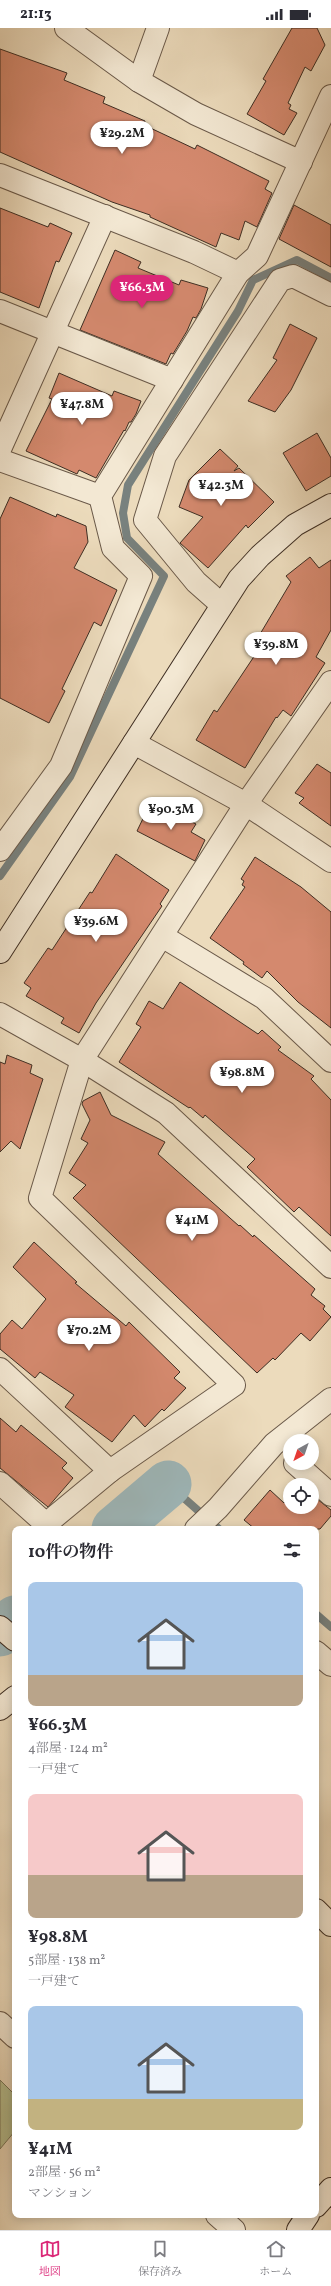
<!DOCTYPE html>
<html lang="ja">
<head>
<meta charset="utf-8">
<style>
	:root { --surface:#fff; --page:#f2f2f3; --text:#2b2b33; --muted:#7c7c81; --line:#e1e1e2; --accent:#db2777 }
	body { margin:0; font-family:Vollkorn,"Noto Serif JP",serif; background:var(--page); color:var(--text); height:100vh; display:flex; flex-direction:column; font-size:15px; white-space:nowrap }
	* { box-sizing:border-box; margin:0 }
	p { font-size:13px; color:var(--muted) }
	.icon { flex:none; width:22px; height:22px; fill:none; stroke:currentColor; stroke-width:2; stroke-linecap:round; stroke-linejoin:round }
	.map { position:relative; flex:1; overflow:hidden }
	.side { position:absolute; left:12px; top:1498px; width:307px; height:692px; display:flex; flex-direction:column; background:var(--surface); border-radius:8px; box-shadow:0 2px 10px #0003 }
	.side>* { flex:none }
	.needle { width:26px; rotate:220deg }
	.fabs { position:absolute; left:283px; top:1406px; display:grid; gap:8px }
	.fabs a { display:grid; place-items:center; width:36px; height:36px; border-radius:50%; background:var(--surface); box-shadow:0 2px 10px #0003; font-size:20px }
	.price { position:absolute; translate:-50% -34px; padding:0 9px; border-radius:14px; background:#fff; color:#222; font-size:13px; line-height:26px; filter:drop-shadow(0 1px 2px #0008) }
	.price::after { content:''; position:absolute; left:50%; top:24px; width:12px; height:9px; margin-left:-6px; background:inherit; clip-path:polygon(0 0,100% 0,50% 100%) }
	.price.current { background:var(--accent); color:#fff }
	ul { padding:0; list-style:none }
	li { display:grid; align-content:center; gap:8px; height:212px; padding:0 16px }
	li span { display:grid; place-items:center; height:124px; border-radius:8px; color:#555 }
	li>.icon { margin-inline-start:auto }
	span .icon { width:72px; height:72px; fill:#fffc; stroke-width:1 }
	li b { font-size:17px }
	h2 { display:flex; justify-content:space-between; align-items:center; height:48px; padding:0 16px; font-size:17px }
	.status { display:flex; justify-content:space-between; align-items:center; height:28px; padding:0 20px; background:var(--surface); direction:ltr }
	.status svg { height:11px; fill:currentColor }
	.tabs { display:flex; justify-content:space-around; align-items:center; height:56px; border-top:1px solid var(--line); background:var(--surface); font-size:11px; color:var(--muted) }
	.tabs a { display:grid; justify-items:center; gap:2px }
	.tabs .current { color:var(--accent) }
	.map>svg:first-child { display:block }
	.green { fill:#b7c091; stroke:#7a775a }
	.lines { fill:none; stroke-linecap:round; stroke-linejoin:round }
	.stream { stroke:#78817e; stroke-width:8 }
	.river { stroke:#9eb8bb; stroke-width:47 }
	.building { fill:#d4896e; stroke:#3e2e23 }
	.street-casing { stroke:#6a5949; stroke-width:24 }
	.secondary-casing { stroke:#3e2e23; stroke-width:24 }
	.street { stroke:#f3e8d3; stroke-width:22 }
	.secondary { stroke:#f3e8d3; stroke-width:22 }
</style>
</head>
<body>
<div class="status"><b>21:13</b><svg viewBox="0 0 49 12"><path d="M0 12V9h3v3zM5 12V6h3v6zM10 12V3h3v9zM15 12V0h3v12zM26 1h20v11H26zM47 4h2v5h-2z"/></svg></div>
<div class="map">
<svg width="331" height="2202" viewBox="0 0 331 2202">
	<rect width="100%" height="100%" fill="#ecdbbc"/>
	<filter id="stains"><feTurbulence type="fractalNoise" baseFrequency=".005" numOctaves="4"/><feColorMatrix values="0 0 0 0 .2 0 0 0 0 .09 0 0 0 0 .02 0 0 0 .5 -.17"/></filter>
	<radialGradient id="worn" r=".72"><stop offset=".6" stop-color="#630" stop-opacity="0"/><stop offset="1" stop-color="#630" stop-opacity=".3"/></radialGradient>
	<path class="green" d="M0 2052 15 2067V2103L0 2121Z"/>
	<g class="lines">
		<g class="stream">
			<path d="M0 848 70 749 164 548 127 510 123 485 128 457 238 283 253 252 297 232 331 250"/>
			<path d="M168 1456 219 1501"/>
			<path d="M316 1586 331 1599"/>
		</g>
		<g class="river">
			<path d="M115 1501 168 1456"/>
			<path d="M0 1605 15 1591"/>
		</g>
	</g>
	<g class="building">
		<path d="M292 0H317L325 17 311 43 305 39 288 75 291 77 289 81 297 85 284 107 247 86 266 53 263 51Z"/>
		<path d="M0 21 67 45 64 52 105 69 103 75 145 93 144 97 195 121 197 117 269 153 265 161 272 165 257 199 245 193 239 212 221 205 216 219 150 189V187L112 174 0 124Z"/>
		<path d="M294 177 331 197V239L279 211Z"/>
		<path d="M0 180 48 199 50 195 72 205 59 234 56 233 39 280 0 264Z"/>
		<path d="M115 222 141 234 138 240 179 257 181 252 208 260 201 281 196 290 193 289 187 303 173 326 171 325 166 336 80 302Z"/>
		<path d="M290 296 317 310 291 362 275 384 248 373 277 332 273 330Z"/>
		<path d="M59 345 112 368 114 363 141 373 136 386 131 394H129L125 403 124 402 96 450 79 442 77 446 26 423 52 371 49 370Z"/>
		<path d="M317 405 331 430V448L306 463 283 425Z"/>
		<path d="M220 421 238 438 234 443 239 440 274 474 248 500 246 497 208 540 180 515 203 489 179 479 189 452Z"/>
		<path d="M10 469 56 489 57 486 86 498 88 514 74 540 117 562 101 598 94 594 62 661 65 663 49 695 0 670V491Z"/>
		<path d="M310 529 319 540 331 532V602L316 629 325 635 291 688 283 682 277 690 276 689 245 740 196 712 214 682 217 684 255 627 250 623 291 554 286 548Z"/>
		<path d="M317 736 331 745V798L299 775 304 770 295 765Z"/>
		<path d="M151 774 196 796 191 804 205 812 195 833 137 803Z"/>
		<path d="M116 826 169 862 160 876 162 878 96 975 79 1005 61 995 64 990 26 968 31 960 24 955 48 920 52 922 90 864 92 865Z"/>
		<path d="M255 829 301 859 331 884V1000L298 974 267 943 262 950 243 936 244 934 210 910 245 859 242 857 244 853 241 851Z"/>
		<path d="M180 954 258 1006 262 1002 281 1019 278 1022 314 1048 311 1051 331 1072V1208L299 1179 294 1184 247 1139 255 1131 205 1087 203 1090 190 1079 189 1080 119 1034 141 999 136 996 149 973 163 981Z"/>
		<path d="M7 1027 32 1037 30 1045 43 1051 20 1121 11 1113 0 1124V1034L5 1036Z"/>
		<path d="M100 1064 111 1087 165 1114 158 1126 239 1198 240 1197 253 1209 254 1207 315 1261 311 1267 325 1278 323 1281 331 1289 310 1313 301 1305 275 1332 273 1330 257 1345 73 1170 86 1157 69 1145 88 1115 81 1111 90 1092 82 1076 83 1073Z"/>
		<path d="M34 1214 77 1254 75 1255 126 1298 129 1294 180 1344 174 1350 186 1360 164 1383 162 1381 145 1399 134 1387 112 1414 65 1379 74 1367 40 1344 35 1350 0 1321V1306L12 1292 22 1301 46 1271 13 1239Z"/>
		<path d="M0 1390 16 1404 21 1397 67 1435 62 1440 73 1450 48 1479 0 1440Z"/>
		<path d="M270 1462 284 1475 290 1469V1479H312V1467L331 1482V1488L320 1501H255L244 1492Z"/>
	</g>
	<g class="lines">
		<g class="street-casing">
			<g id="street">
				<path d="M66 0 139 53 196 86 301 134"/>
				<path d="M139 53 158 0"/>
				<path d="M0 147 194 224 238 245"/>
				<path d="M0 283 172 352"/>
				<path d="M0 421 105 188"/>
				<path d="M0 432 100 468"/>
				<path d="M222 577 196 554 145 492 165 428 280 252 293 248 331 267"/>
				<path d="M134 715 246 776 331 833"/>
				<path d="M0 822 61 738 141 548 113 520 100 468 238 245 257 228 331 68"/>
				<path d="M162 908 264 970 331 1033"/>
				<path d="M0 986 82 1032 166 1085 331 1239"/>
				<path d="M0 1341 110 1443"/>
				<path d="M295 1435 331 1467"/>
				<path d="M0 1455 46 1496 110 1443 234 1357 40 1170 82 1032 246 776 331 654"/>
				<path d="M196 1501 218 1480 274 1416 331 1371"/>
				<path d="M316 1624 331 1637"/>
				<path d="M0 1995 15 2009"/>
				<path d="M217 2187 234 2202"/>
			</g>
		</g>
		<g class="secondary-casing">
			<g id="secondary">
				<path d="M0 924 239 551 260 528 295 497 331 477"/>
				<path d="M0 1599 15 1612"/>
				<path d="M0 1681 15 1669"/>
				<path d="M316 1882 331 1897"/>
				<path d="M316 2178 331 2161"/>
				<path d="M298 2202 308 2187"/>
			</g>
		</g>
		<use href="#street" class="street"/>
		<use href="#secondary" class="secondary"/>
	</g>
	<rect width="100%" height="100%" filter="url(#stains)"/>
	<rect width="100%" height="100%" fill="url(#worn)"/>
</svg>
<div class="fabs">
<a><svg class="needle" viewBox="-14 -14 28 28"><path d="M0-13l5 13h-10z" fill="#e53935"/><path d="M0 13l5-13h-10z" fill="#7c7c81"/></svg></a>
<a><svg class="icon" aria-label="locate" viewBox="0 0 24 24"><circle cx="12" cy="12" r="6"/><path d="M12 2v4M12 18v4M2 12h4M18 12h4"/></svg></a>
</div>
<b class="price" style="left:122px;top:127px">¥29.2M</b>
<b class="price current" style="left:142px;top:281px">¥66.3M</b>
<b class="price" style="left:82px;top:398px">¥47.8M</b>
<b class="price" style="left:221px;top:479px">¥42.3M</b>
<b class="price" style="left:276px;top:638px">¥39.8M</b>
<b class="price" style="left:171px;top:803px">¥90.3M</b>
<b class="price" style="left:96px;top:915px">¥39.6M</b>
<b class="price" style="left:242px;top:1066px">¥98.8M</b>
<b class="price" style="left:192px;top:1214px">¥41M</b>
<b class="price" style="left:89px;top:1324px">¥70.2M</b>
<section class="side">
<h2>10件の物件<svg class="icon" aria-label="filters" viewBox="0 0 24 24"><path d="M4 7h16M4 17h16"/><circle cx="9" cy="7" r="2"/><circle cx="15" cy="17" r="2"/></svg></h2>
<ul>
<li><span style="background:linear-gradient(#a9c7e8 75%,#b9a48a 0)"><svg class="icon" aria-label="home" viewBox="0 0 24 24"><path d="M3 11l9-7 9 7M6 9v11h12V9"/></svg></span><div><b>¥66.3M</b><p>4部屋 · 124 m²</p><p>一戸建て</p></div></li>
<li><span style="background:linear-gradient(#f6c9c9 65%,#b9a48a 0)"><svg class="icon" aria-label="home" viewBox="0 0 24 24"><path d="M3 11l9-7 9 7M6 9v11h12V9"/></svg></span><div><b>¥98.8M</b><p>5部屋 · 138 m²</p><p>一戸建て</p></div></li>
<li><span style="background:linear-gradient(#a9c7e8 75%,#c2b280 0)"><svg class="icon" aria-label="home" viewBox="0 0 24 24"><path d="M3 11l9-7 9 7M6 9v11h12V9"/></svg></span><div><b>¥41M</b><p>2部屋 · 56 m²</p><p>マンション</p></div></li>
</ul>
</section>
</div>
<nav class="tabs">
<a class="current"><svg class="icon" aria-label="map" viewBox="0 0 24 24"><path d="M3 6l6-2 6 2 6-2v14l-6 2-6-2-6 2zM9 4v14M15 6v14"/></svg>地図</a>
<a><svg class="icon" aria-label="saved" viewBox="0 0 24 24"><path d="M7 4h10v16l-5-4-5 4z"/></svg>保存済み</a>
<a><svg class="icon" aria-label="home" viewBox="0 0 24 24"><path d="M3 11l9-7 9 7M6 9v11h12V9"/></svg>ホーム</a>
</nav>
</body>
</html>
